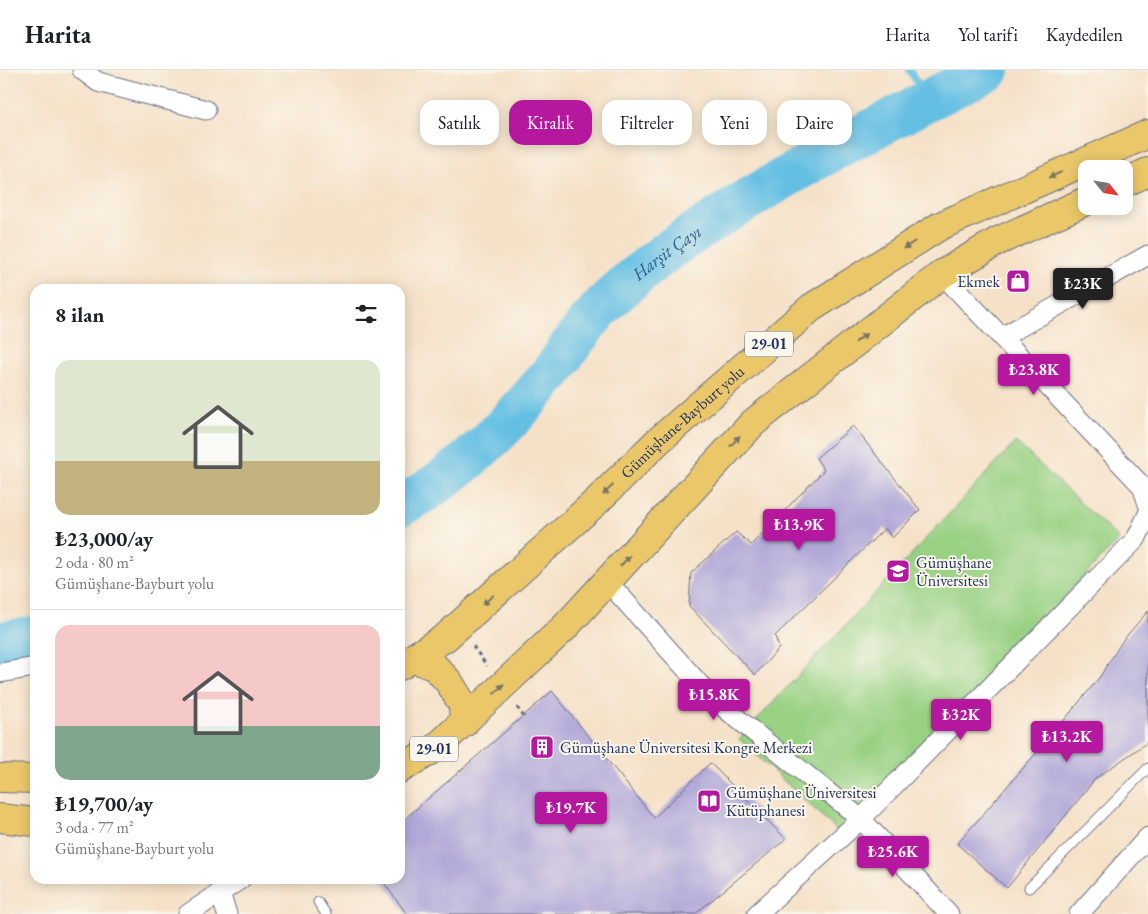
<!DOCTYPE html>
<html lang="tr">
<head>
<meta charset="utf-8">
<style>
	:root { --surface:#fff; --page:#f2f2f2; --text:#202124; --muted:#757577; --line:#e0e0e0; --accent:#b5179e }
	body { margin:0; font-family:"EB Garamond",serif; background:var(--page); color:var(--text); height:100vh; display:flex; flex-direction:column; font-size:19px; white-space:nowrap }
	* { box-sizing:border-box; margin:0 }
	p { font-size:16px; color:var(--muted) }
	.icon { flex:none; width:28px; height:28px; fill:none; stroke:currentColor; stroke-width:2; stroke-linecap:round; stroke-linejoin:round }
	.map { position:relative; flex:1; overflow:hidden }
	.drawer { position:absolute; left:30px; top:214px; width:375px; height:600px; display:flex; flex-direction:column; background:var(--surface); border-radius:15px; box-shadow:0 2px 12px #0003 }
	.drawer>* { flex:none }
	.hud { position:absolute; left:420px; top:30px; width:475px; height:45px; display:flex; gap:10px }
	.needle { width:32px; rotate:120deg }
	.buttons { position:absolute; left:1078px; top:90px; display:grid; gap:10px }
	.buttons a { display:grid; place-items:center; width:55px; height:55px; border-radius:10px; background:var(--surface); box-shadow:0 2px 12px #0003; font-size:25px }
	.price { position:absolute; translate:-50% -42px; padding:0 11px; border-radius:5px; background:var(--accent); color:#fff; font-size:16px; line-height:32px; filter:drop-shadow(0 1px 2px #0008) }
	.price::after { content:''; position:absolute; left:50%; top:30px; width:15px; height:11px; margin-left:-8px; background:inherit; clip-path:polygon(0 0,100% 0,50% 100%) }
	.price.on { background:#222; color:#fff }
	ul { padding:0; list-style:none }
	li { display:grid; align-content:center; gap:10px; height:265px; padding:0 25px }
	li+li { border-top:1px solid var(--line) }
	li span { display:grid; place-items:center; height:155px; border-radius:15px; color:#555 }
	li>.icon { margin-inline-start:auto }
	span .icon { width:90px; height:90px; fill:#fffc; stroke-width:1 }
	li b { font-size:21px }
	h2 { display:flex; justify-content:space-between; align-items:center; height:60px; padding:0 25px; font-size:21px }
	.chip { padding:0 18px; border-radius:15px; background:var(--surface); box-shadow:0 2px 12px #0003; font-size:18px; line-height:45px }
	.chip.on { background:var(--accent); color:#fff }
	header { display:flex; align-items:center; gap:30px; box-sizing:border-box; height:70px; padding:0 25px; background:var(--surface); border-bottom:1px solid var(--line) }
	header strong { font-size:24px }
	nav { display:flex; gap:28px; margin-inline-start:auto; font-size:18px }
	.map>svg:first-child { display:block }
	.green { fill:#99d183; stroke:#5a8070 }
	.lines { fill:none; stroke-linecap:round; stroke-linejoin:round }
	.stream { stroke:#65bfe3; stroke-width:7 }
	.river { stroke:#65bfe3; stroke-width:42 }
	.building { fill:#b1a9d8 }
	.lane-casing { stroke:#676d83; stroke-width:11 }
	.street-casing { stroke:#676d83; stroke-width:21 }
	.primary-casing { stroke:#676d83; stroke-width:30 }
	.path { stroke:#676d83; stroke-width:3; stroke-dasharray:4 4; stroke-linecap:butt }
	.lane { stroke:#fff; stroke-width:9 }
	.street { stroke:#fff; stroke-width:19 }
	.primary { stroke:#eac769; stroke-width:28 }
	.oneway { fill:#787363 }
	.labels { text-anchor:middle; stroke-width:4; stroke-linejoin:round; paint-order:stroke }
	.shield { fill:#fbf7ec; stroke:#5e6b89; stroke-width:1 }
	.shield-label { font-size:15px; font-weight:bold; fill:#1b2f5e }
	.poi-label { font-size:16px; fill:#1b2f5e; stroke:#fbf7ec; text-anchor:start }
	.street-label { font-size:16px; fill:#1b2f5e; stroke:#fbf7ec }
	.water-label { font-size:18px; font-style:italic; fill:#315a86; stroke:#fbf7ec }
</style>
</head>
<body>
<header>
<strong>Harita</strong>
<nav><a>Harita</a><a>Yol tarifi</a><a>Kaydedilen</a></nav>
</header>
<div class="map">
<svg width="1148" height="844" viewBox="0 0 1148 844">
	<rect width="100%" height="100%" fill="#fbf7ec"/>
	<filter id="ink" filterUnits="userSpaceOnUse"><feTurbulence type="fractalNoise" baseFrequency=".02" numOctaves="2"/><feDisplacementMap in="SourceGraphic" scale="10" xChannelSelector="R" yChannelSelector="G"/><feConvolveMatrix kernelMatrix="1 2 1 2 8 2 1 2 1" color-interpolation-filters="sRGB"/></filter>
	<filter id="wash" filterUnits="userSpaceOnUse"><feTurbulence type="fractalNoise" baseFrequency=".0096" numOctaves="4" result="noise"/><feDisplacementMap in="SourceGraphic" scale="20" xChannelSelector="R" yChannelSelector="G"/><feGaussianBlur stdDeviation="1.12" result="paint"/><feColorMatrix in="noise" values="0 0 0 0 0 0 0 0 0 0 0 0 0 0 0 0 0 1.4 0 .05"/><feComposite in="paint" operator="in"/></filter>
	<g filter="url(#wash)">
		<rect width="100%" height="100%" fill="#f5e1c7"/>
		<path class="green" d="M1016 372 1119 469 842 765 739 669Z"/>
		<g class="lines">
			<path class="stream" d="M909 0 929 30"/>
			<g class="river">
				<path id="s1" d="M400 436C461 404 509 355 552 302 560 292 566 281 574 271 589 250 608 229 628 213 662 182 700 159 739 135 820 85 904 42 989 0"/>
				<path d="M0 572 35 567"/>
			</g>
		</g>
		<g id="blocks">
			<g class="building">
				<path d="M853 356 920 440 892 468 885 458 775 566 779 578 755 605 689 536 691 503 736 462 751 475 824 400 816 388Z"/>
				<path d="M1148 541V672L1096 708 1007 818 957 774 1052 665 1099 608 1123 570Z"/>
				<path d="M552 621 654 748 710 693 786 769 695 844H407L381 809H400V753Z"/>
			</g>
		</g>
	</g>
	<g filter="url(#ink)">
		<use href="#blocks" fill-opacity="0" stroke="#676d83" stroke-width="1"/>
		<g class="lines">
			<g class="lane-casing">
				<g id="lane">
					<path d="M1029 818 1148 698"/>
					<path d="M318 832 326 844"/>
				</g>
			</g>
			<g class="street-casing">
				<g id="street">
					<path d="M82 0 98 12 206 40"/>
					<path d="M942 204 1142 416 1148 434"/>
					<path d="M1002 267 1148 185"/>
					<path d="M607 511 712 628 861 749 949 844"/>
					<path d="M0 603 35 597"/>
					<path d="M220 823 227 844"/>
					<path d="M188 844 241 809"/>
					<path d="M757 844 861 749 1136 469 1148 444"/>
					<path d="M1079 844 1148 767"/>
				</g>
			</g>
			<g class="primary-casing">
				<g id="primary">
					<path d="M1124 113 1148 102"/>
					<path d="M413 588 435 597 449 612 463 635 464 653"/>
					<path id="s2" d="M400 596 446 567 596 432 657 372 811 238 940 156 1148 64"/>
					<path d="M400 699 437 677 565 557 753 353 942 204 998 171 1086 131"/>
					<path d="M0 708 35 709"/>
					<path d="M0 748 35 752"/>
				</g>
			</g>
			<g class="path">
				<path d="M473 576 487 596"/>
				<path d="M517 637 526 650"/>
			</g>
			<use href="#lane" class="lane"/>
			<use href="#street" class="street"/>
			<use href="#primary" class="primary"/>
		</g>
		<defs><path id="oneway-solid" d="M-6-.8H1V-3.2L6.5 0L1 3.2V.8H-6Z" transform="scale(1.25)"/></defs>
		<g class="oneway">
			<use href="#oneway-solid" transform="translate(1055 105) rotate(156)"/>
			<use href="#oneway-solid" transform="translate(909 175) rotate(148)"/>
			<use href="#oneway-solid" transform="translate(861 268) rotate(-38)"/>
			<use href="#oneway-solid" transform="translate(735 371) rotate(-47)"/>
			<use href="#oneway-solid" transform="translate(608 420) rotate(136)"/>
			<use href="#oneway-solid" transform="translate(625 491) rotate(-47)"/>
			<use href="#oneway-solid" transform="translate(488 530) rotate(138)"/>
			<use href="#oneway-solid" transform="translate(499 619) rotate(-44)"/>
		</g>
	</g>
	<defs>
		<g id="shop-square" transform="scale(1.25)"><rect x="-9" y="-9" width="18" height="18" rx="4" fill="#b5179e" stroke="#fbf7ec"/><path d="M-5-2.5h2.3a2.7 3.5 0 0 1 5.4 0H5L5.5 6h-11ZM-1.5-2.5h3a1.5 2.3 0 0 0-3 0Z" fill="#fff"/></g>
		<g id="university-square" transform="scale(1.25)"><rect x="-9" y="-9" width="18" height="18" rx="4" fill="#b5179e" stroke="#fbf7ec"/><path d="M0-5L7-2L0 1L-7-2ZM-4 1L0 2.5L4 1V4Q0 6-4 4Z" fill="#fff"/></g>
		<g id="building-square" transform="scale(1.25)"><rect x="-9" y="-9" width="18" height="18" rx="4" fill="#b5179e" stroke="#fbf7ec"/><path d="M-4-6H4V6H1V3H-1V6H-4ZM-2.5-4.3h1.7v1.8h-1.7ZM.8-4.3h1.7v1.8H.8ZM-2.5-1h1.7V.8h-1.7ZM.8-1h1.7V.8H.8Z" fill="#fff"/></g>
		<g id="library-square" transform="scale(1.25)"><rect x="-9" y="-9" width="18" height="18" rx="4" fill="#b5179e" stroke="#fbf7ec"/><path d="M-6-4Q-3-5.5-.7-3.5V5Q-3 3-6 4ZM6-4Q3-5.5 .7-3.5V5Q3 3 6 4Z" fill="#fff"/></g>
	</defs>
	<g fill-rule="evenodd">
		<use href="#shop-square" x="1018" y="211"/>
		<use href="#university-square" x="898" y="501"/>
		<use href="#building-square" x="542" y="677"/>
		<use href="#library-square" x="709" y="731"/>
	</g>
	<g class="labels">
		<g class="shield">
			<rect x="745" y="261.5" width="48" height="25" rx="4"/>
			<rect x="410" y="666.5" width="48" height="25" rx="4"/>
		</g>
		<g class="shield-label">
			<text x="769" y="279">29-01</text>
			<text x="434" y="684">29-01</text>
		</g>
		<g class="poi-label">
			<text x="1000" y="217" text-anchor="end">Ekmek</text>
			<text x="916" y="498">Gümüşhane<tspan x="916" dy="18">Üniversitesi</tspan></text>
			<text x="560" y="683">Gümüşhane Üniversitesi Kongre Merkezi</text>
			<text x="726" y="728">Gümüşhane Üniversitesi<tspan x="726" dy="18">Kütüphanesi</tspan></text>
		</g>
		<g class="street-label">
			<text dy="6" stroke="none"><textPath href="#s2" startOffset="374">Gümüşhane-Bayburt yolu</textPath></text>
		</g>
		<g class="water-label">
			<text dy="6" stroke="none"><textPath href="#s1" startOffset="371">Harşit Çayı</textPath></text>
		</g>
	</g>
</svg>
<div class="buttons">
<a><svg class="needle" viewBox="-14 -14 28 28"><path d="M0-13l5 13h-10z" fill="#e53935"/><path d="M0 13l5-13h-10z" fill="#757577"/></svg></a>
</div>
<b class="price on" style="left:1083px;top:240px">₺23K</b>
<b class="price" style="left:1034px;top:326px">₺23.8K</b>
<b class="price" style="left:799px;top:481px">₺13.9K</b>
<b class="price" style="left:714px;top:651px">₺15.8K</b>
<b class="price" style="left:961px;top:671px">₺32K</b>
<b class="price" style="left:1067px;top:693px">₺13.2K</b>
<b class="price" style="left:571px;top:764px">₺19.7K</b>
<b class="price" style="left:893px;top:808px">₺25.6K</b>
<div class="hud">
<a class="chip">Satılık</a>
<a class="chip on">Kiralık</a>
<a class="chip">Filtreler</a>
<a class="chip">Yeni</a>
<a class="chip">Daire</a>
</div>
<section class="drawer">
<h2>8 ilan<svg class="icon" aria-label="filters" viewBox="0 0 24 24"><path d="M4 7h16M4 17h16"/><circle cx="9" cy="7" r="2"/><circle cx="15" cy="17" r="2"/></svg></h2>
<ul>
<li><span style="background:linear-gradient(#dfe7d0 65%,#c2b280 0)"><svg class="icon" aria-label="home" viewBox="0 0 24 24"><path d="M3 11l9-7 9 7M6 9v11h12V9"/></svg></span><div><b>₺23,000/ay</b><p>2 oda · 80 m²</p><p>Gümüşhane-Bayburt yolu</p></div></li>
<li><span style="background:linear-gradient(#f6c9c9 65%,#7fa58c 0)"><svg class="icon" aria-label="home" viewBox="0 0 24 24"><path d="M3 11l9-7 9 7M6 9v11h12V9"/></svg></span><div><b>₺19,700/ay</b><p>3 oda · 77 m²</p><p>Gümüşhane-Bayburt yolu</p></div></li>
</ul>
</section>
</div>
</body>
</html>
